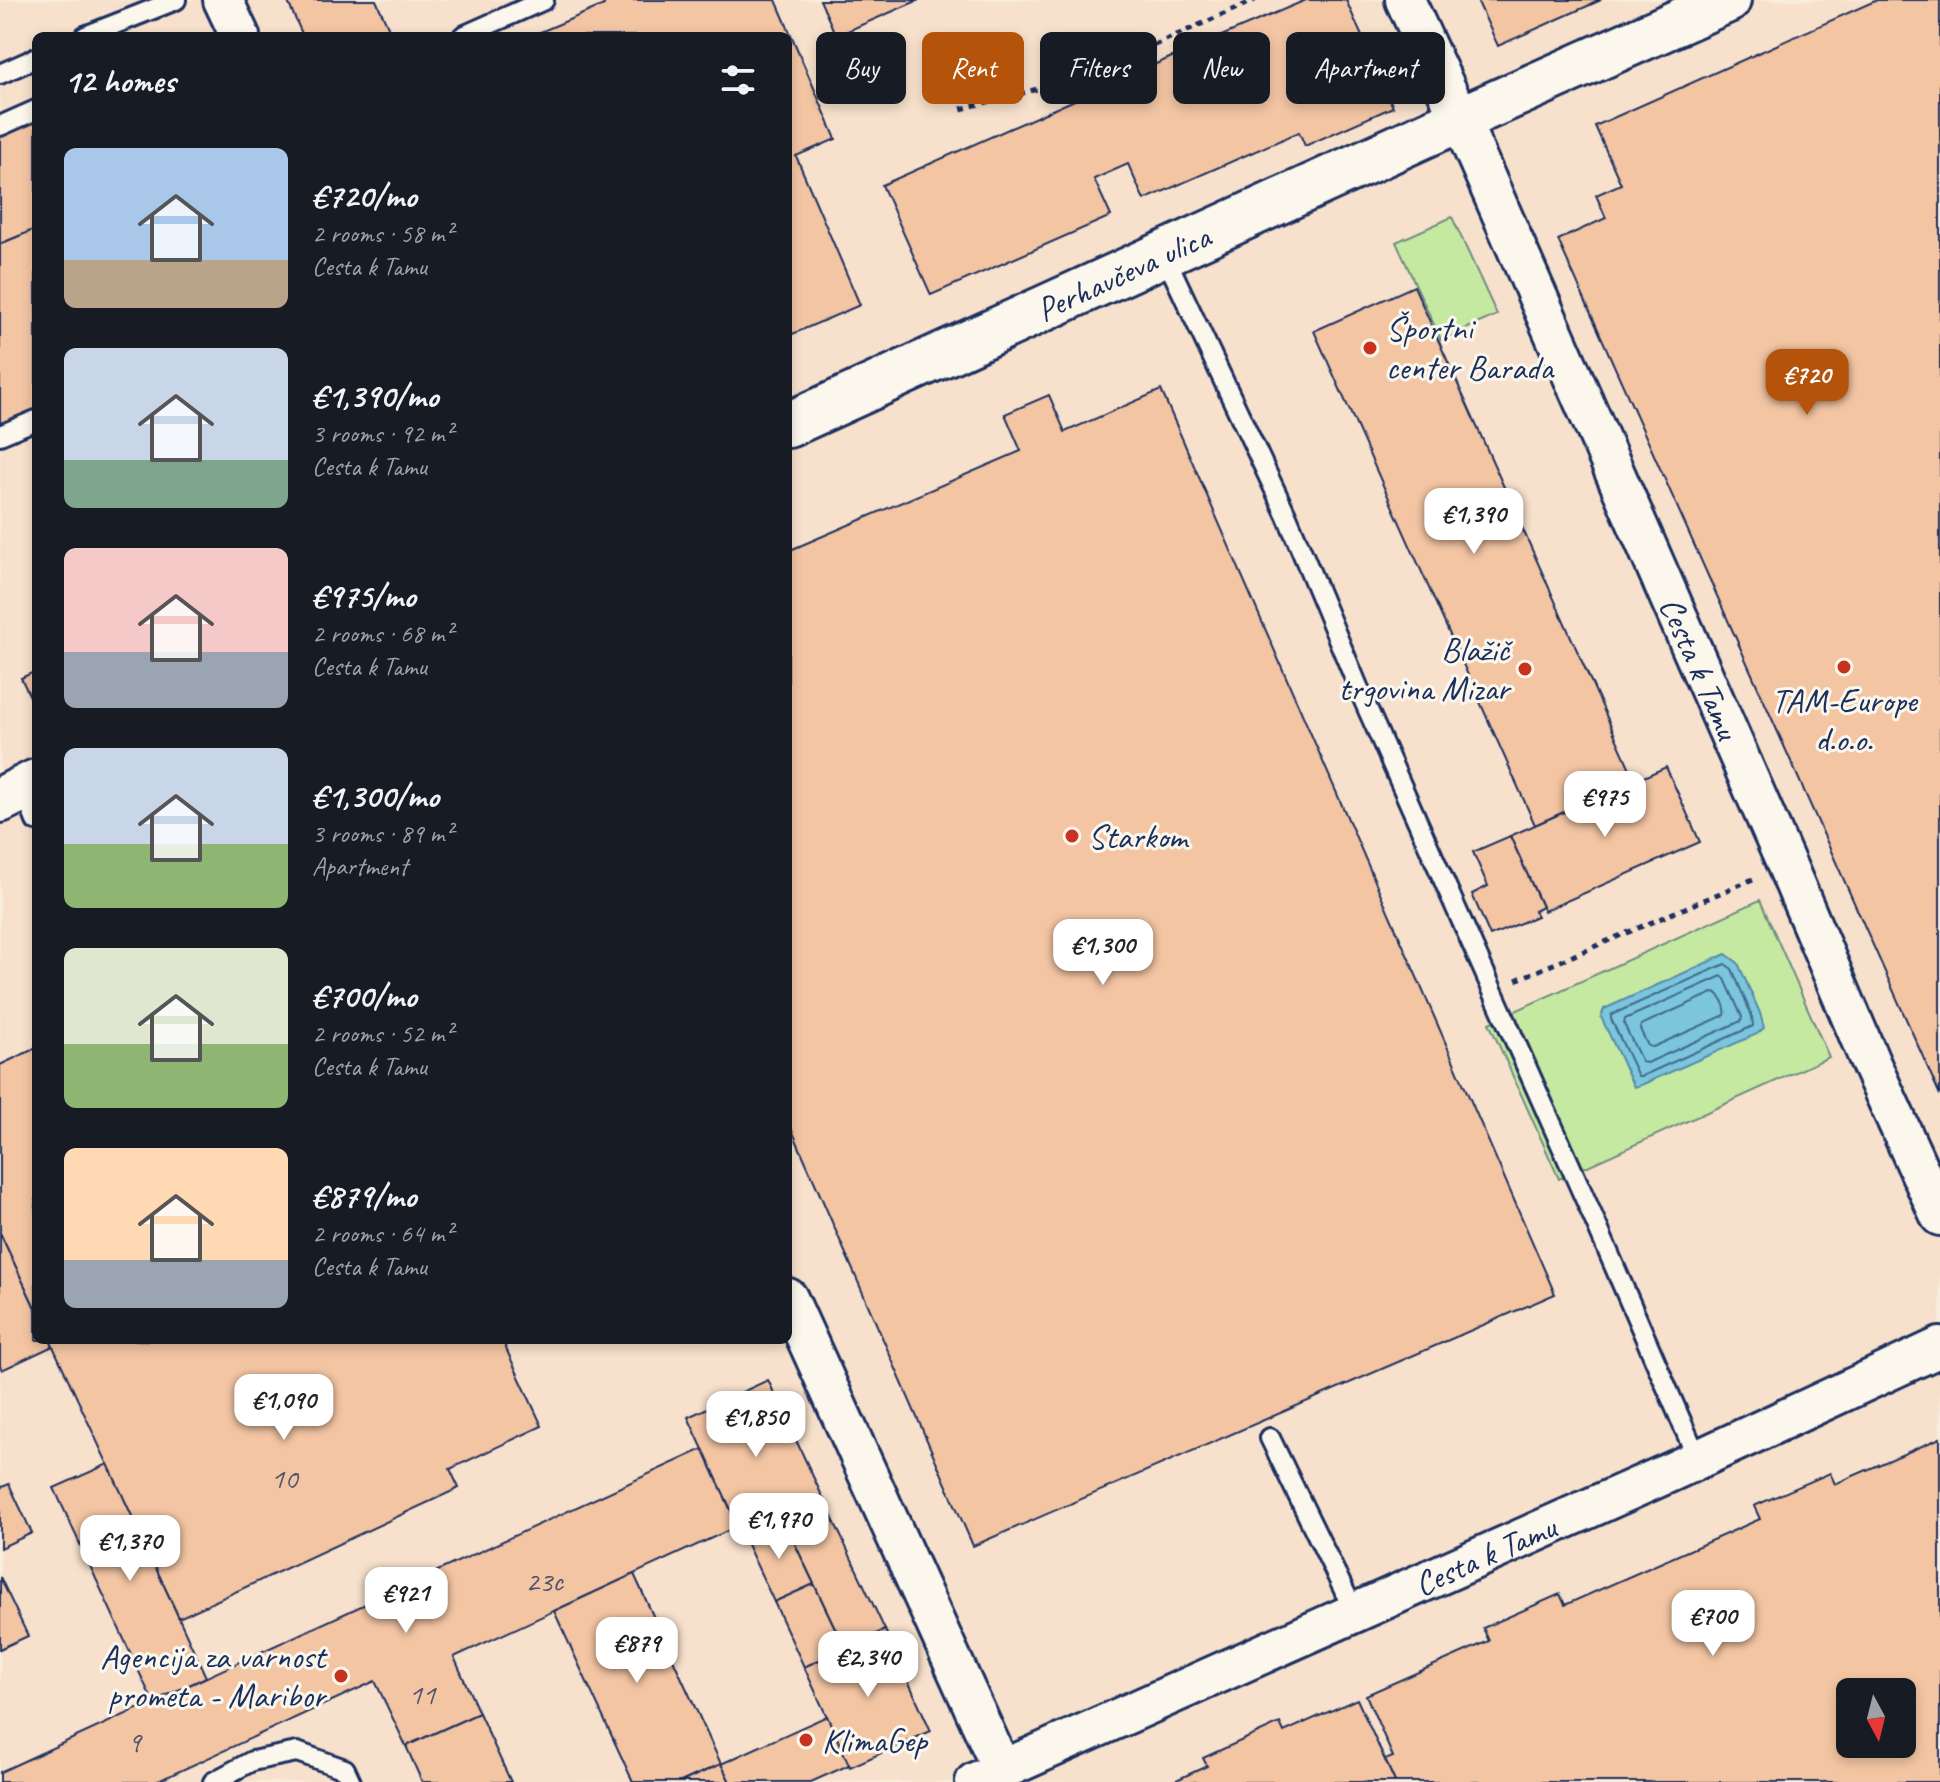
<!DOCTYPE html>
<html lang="en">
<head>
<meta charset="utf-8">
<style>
	:root { --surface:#171b24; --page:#242831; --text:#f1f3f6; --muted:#9ea1a6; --accent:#b45309 }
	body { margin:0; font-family:Caveat,sans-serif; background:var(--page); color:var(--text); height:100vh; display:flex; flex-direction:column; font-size:30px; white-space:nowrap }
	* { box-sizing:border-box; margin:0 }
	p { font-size:26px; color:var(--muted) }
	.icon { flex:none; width:44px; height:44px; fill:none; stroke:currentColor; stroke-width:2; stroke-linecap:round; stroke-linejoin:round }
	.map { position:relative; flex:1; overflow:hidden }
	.panel { position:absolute; left:32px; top:32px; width:760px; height:1312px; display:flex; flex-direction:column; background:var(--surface); border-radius:12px; box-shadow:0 4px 12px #0003 }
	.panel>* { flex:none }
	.banner { position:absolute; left:816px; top:32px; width:760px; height:72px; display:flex; gap:16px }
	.needle { width:52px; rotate:173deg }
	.fabs { position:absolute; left:1836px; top:1678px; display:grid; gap:16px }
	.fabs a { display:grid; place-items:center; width:80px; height:80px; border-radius:12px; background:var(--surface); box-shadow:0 4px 12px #0003; font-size:40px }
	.price { position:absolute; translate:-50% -68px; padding:0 18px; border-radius:16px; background:#fff; color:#222; font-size:26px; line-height:52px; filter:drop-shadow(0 2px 4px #0008) }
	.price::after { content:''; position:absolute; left:50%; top:48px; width:24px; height:18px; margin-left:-12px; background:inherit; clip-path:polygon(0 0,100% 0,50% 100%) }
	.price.on { background:var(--accent); color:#fff }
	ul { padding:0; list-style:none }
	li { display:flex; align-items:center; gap:24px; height:200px; padding:0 32px }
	li span { display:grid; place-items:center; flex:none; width:224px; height:160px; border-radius:12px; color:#555 }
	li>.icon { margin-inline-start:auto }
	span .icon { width:96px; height:96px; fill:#fffc; stroke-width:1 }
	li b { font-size:34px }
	h2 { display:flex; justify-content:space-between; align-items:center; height:96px; padding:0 32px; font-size:34px }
	.tag { padding:0 28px; border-radius:12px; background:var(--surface); box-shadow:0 4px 12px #0003; font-size:28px; line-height:72px }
	.tag.on { background:var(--accent); color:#fff }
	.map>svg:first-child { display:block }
	.built { fill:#f7e1cc; fill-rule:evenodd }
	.green { fill:#c6e9a2; stroke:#708c80; stroke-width:2 }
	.water { fill:#7cc6dc; stroke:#558aaa; stroke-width:2 }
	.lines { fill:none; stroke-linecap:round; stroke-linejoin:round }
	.shore { stroke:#426b90; stroke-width:2 }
	.building { fill:#f3c5a3; stroke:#1b2f5e; stroke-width:2; fill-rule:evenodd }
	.service-casing { stroke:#1b2f5e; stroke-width:24 }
	.minor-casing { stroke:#1b2f5e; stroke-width:44 }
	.tertiary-casing { stroke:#1b2f5e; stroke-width:50 }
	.path { stroke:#1b2f5e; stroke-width:5; stroke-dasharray:6 6; stroke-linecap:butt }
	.service { stroke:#fbf7ec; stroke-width:18 }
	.minor { stroke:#fbf7ec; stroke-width:38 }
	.tertiary { stroke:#fbf7ec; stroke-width:44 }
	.poi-dot { fill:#c8321e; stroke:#fbf7ec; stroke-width:3 }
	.labels { text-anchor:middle; stroke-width:6; stroke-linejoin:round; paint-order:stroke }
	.number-label { font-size:30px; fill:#51546f }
	.street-label { font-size:34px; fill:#1b2f5e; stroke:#fbf7ec }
	.poi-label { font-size:34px; fill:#1b2f5e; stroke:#fbf7ec; text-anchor:start }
</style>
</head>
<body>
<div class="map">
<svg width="1940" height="1782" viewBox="0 0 1940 1782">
	<rect width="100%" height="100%" fill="#f9eddd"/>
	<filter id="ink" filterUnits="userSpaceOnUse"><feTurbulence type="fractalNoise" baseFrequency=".0125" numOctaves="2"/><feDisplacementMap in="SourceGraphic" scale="16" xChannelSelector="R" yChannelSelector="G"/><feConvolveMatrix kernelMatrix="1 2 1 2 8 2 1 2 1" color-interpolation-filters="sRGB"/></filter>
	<g filter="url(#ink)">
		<path class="built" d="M0 0H1940V1782H0ZM36 36H788V1340H36ZM1850 1692H1902V1744H1850Z"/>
		<g class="green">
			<path d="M1452 217 1497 315 1441 340 1396 242Z"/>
			<path d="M1760 900 1829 1057 1559 1179 1489 1023Z"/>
		</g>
		<path class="water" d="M1726 954 1738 963 1760 1013 1764 1028 1757 1034 1641 1085 1634 1087 1601 1017 1604 1009Z"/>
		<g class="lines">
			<g class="shore">
				<path d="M1725 964 1732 969 1752 1016 1753 1026 1642 1076H1638L1611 1019V1015Z"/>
				<path d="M1722 976 1725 979 1742 1017 1741 1021 1647 1063 1642 1062 1624 1024 1625 1019Z"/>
				<path d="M1715 992C1721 995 1727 1009 1725 1015L1653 1047 1648 1046 1640 1029 1641 1025Z"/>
			</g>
		</g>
		<g class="building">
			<path d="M287 0H376L390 31 379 36H303Z"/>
			<path d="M602 0H776L836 139 796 156 860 305 788 336V36H531L604 5Z"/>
			<path d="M820 0H919L836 36Z"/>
			<path d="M1306 0H1346L1393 107 1305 146 1299 132 1144 200 1128 164 1094 179 1111 216 931 295 882 185 1165 60Z"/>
			<path d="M1477 0H1601L1498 46Z"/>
			<path d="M1877 0H1940V1095L1558 240 1606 218 1596 195 1621 184 1595 126Z"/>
			<path d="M36 119V229L0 244V135Z"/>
			<path d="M36 229V410L0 426V244Z"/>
			<path d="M1414 286 1635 780 1535 825 1314 331Z"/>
			<path d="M1161 390 1555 1294 973 1546 788 1121V551L1021 451 1005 414 1049 395 1065 432Z"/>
			<path d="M36 671V709L21 678Z"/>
			<path d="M1666 767 1700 842 1544 911 1510 836Z"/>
			<path d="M1510 836 1542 907 1534 911 1537 916 1490 936 1472 894 1488 886 1473 852Z"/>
			<path d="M36 1048V1310L0 1233V1065Z"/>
			<path d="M0 1233 36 1310V1340H50L53 1346 2 1370 0 1366Z"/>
			<path d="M50 1340H502L542 1426 450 1469 459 1488 179 1618Z"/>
			<path d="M768 1380 824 1500 744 1538 688 1417Z"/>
			<path d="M1940 1438V1782H1395L1385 1760 1393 1757 1366 1695 1489 1641 1483 1628 1560 1594 1565 1605 1760 1519 1754 1506 1830 1473 1835 1484ZM1850 1692H1902V1744H1850Z"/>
			<path d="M703 1449 738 1526 454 1657 479 1713 406 1746 375 1681 156 1782H0V1772Z"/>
			<path d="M108 1464 206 1677 153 1702 54 1488Z"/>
			<path d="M9 1484 32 1533 0 1548V1488Z"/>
			<path d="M824 1500 885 1630 845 1649 783 1519Z"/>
			<path d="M783 1519 814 1584 774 1602 744 1538Z"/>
			<path d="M634 1574 721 1764 681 1782H633L554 1611Z"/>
			<path d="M0 1577 28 1636 0 1649Z"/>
			<path d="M814 1584 845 1649 804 1667 774 1602Z"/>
			<path d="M885 1630 931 1731 850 1767 804 1667Z"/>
			<path d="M1357 1699 1395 1782H1172L1207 1766 1203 1758 1280 1723 1284 1732Z"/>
			<path d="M479 1713 511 1782H422L406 1746Z"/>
			<path d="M827 1716 849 1765 811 1782H730L721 1764Z"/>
			<path d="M721 1764 730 1782H681Z"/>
		</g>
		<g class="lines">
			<g class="service-casing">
				<g id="service">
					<path d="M85 36 176 0"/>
					<path d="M463 36 544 0"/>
					<path d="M0 74 36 58"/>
					<path d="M0 126 36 110"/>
					<path d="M1164 254 1287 516 1364 701 1594 1219 1698 1460"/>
					<path d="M0 435 36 420"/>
					<path d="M23 788 36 821"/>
					<path d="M1270 1438 1355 1613"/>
					<path d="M213 1782 252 1761 297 1752 345 1769 351 1782"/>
				</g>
			</g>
			<g class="minor-casing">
				<g id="minor">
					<path d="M223 0 240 36"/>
					<path id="s1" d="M1405 0 1460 119 1787 866 1871 1064 1940 1216"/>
					<path d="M788 1298 1002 1770"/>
					<path id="s2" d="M975 1782 1673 1471 1940 1347"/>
				</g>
			</g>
			<g class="tertiary-casing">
				<g id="tertiary">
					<path id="s3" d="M788 425 1460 119 1728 0"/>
					<path d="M0 800 36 782"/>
				</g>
			</g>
			<g class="path">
				<path d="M961 109 1083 77 1255 0"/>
				<path d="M1516 980 1753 879"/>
			</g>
			<use href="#service" class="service"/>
			<use href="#minor" class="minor"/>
			<use href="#tertiary" class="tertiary"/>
		</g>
	</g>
	<g class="poi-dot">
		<circle cx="1370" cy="348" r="8"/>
		<circle cx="1844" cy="667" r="8"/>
		<circle cx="1525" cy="669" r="8"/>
		<circle cx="1072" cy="836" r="8"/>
		<circle cx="341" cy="1676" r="8"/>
		<circle cx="806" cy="1740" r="8"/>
	</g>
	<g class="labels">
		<g class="number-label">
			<text x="284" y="1488">10</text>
			<text x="544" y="1591">23c</text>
			<text x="422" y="1704">11</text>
			<text x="134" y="1752">9</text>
		</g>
		<g class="street-label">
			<text dy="12" stroke="none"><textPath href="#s3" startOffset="368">Perhavčeva ulica</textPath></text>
			<text dy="12" stroke="none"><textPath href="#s1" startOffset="730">Cesta k Tamu</textPath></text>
			<text dy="12" stroke="none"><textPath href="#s2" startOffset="558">Cesta k Tamu</textPath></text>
		</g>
		<g class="poi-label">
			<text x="1386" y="340">Športni<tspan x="1386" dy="39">center Barada</tspan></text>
			<text x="1509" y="661" text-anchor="end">Blažič<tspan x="1509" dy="39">trgovina Mizar</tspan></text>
			<text x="1844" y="712" text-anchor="middle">TAM-Europe<tspan x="1844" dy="39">d.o.o.</tspan></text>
			<text x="1088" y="848">Starkom</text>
			<text x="325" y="1668" text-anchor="end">Agencija za varnost<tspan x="325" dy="39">prometa - Maribor</tspan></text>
			<text x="822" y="1752">KlimaGep</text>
		</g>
	</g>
</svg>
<div class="fabs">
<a><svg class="needle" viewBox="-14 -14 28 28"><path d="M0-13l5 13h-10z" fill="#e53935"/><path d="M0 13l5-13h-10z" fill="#9ea1a6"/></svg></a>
</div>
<b class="price on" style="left:1807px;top:417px">€720</b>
<b class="price" style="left:1474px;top:556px">€1,390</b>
<b class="price" style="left:1605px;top:839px">€975</b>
<b class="price" style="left:1103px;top:987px">€1,300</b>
<b class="price" style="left:284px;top:1442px">€1,090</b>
<b class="price" style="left:756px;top:1459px">€1,850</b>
<b class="price" style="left:779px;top:1561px">€1,970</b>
<b class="price" style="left:130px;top:1583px">€1,370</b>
<b class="price" style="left:406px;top:1635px">€921</b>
<b class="price" style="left:1713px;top:1658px">€700</b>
<b class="price" style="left:637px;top:1685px">€879</b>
<b class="price" style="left:868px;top:1699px">€2,340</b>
<div class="banner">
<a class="tag">Buy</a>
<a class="tag on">Rent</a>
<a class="tag">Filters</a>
<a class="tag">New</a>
<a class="tag">Apartment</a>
</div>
<section class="panel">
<h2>12 homes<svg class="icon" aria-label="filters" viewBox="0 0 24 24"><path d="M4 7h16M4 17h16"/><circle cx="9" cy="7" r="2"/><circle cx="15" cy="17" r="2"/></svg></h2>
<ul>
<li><span style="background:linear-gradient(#a9c7e8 70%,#b9a48a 0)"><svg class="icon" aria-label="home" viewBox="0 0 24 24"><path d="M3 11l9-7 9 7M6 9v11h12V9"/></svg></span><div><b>€720/mo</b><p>2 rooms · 58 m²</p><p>Cesta k Tamu</p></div></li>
<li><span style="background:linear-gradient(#c9d6e8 70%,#7fa58c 0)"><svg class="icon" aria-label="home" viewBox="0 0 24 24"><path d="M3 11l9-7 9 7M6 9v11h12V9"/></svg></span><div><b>€1,390/mo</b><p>3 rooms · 92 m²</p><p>Cesta k Tamu</p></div></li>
<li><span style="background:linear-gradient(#f6c9c9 65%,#9aa5b1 0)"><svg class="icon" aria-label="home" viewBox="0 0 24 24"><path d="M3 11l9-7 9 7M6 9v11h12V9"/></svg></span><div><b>€975/mo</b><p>2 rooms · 68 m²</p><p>Cesta k Tamu</p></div></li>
<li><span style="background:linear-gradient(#c9d6e8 60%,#8fb573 0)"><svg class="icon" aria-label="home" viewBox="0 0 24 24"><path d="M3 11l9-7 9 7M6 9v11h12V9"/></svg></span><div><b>€1,300/mo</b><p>3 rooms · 89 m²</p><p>Apartment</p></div></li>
<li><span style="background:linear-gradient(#dfe7d0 60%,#8fb573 0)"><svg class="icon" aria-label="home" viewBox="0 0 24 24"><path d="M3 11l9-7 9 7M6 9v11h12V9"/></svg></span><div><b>€700/mo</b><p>2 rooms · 52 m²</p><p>Cesta k Tamu</p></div></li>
<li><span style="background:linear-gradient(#ffd9b3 70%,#9aa5b1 0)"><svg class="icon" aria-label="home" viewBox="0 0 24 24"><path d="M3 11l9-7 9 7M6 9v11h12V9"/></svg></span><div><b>€879/mo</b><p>2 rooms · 64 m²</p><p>Cesta k Tamu</p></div></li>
</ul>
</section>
</div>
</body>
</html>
